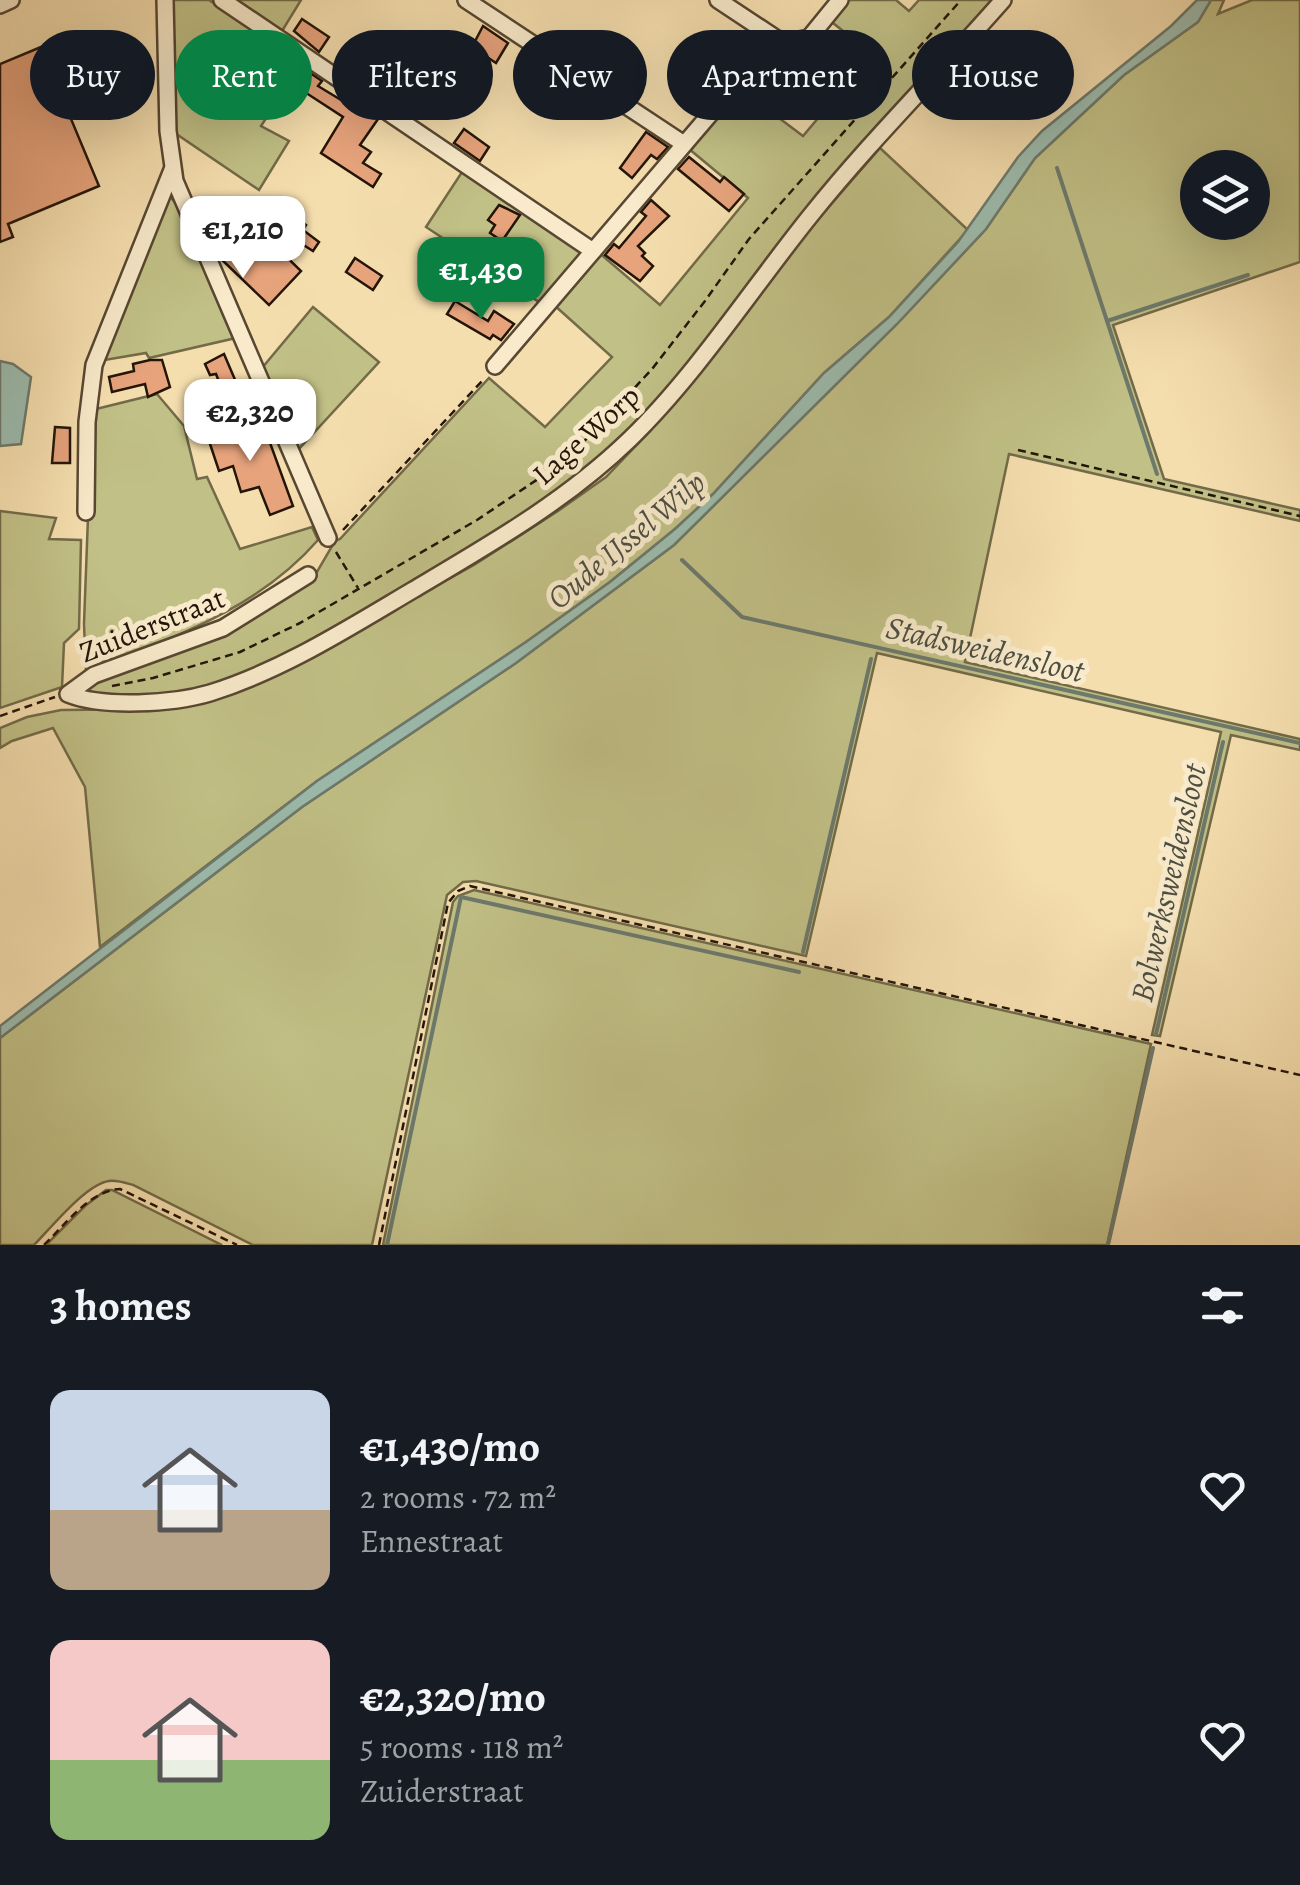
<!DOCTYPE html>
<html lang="en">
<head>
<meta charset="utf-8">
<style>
	:root { --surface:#171b24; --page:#242831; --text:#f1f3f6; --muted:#9ea1a6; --accent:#0b8043 }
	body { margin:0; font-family:Alegreya,serif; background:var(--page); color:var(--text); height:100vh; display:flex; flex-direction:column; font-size:38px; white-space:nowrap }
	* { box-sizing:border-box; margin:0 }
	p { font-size:32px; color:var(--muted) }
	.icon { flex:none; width:55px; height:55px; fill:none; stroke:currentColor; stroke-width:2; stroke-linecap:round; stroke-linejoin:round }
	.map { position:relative; height:1245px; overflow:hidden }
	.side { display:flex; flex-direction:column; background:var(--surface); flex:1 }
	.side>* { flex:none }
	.top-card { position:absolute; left:30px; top:30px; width:1240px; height:90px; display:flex; gap:20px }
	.tools { position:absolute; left:1180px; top:150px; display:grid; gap:20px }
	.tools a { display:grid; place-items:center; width:90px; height:90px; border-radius:50%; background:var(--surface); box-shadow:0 10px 40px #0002; font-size:50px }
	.price { position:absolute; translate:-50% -85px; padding:0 22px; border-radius:20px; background:#fff; color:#222; font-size:32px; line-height:65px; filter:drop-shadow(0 2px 5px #0008) }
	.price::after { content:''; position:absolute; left:50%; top:60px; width:30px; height:22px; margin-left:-15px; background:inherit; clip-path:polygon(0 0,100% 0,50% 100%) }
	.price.selected { background:var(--accent); color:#fff }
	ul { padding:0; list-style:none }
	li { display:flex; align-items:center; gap:30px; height:250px; padding:0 50px }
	li span { display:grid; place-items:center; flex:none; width:280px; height:200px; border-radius:20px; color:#555 }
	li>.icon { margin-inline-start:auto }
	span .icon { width:120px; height:120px; fill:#fffc; stroke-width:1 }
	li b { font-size:42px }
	h2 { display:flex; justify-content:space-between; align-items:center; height:120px; padding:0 50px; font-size:42px }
	.chip { padding:0 35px; border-radius:45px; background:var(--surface); box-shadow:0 10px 40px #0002; font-size:35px; line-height:90px }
	.chip.selected { background:var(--accent); color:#fff }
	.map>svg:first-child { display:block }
	.green { fill:#c1c086; stroke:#726a48; stroke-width:2.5; fill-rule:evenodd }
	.water { fill:#9cbcae; stroke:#6c796c; stroke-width:2.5 }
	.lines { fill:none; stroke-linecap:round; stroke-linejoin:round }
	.stream { stroke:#6c796c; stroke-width:4 }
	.building { fill:#e6a37c; stroke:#231509; stroke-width:2.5 }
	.minor-casing { stroke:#584732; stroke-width:20 }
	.path { stroke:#231509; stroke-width:2.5; stroke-dasharray:8 5; stroke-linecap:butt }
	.minor { stroke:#f8eaca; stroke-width:15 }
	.labels { text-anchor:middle; stroke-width:10; stroke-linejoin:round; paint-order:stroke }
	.street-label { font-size:30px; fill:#231509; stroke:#f8eaca }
	.water-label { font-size:32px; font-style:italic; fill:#4d4f43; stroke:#f8eaca }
</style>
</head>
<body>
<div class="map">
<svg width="1300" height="1245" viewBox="0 0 1300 1245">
	<rect width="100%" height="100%" fill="#f5deae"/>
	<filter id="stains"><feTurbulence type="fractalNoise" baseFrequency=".002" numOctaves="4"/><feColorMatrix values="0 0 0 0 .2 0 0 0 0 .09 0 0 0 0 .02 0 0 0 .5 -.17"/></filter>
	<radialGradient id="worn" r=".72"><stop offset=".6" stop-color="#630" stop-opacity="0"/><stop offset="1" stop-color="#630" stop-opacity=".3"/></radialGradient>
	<g class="green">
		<path d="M169 0H209L265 38 238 80 276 103 261 126 289 141 259 190 172 131Z"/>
		<path d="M225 0H301L279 36Z"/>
		<path d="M845 0H896L909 11 919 0H993C924 76 851 151 787 232 733 299 688 375 626 434 549 507 454 560 362 611 306 643 247 679 184 694 152 702 118 697 86 693L84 686 266 608 317 572 335 541 340 539 489 378 545 427 612 357 553 304 597 251 660 305 748 198 688 148 739 88 803 136 872 54 828 19Z"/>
		<path d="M1211 0H1224L1218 14 1252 0H1300V262L1113 325 1164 479 1300 510V521L1009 454 965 662 1300 739V750L1231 735 1160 1036 1152 1035 1221 732 877 653 806 956 476 881 463 882 447 895 372 1245H253L133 1185C126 1183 117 1180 109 1181 86 1184 51 1228 34 1245H0V1038L302 807 516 663 674 545 897 324 986 229 1035 158 1124 75 1198 22ZM1198 168H1252V222H1198Z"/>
		<path d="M880 148 968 230 889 317 824 373 713 494 675 529 610 582 526 642 317 781 100 947 85 787 53 728 12 741 0 748V728L27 717 61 710 169 709 211 701 262 682 474 565 558 511 606 477 651 430 806 233Z"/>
		<path d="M464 169 581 249 582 254 542 304 426 227Z"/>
		<path d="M167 193 187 217 240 337 149 358 146 353 99 361Z"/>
		<path d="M313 307 379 362 297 451 262 368Z"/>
		<path d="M157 394 184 426 197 479 207 477 240 549 312 527 318 540C256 611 171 638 86 672L84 624 92 410Z"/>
		<path d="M0 511 56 518 49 539 81 540 79 629 64 643 62 687 0 708Z"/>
		<path d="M474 890 1151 1044 1107 1245H383L453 902 458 896Z"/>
		<path d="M106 1190H112L222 1245H46L85 1206Z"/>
	</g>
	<g class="water">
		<path d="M1197 0H1211L1198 22 1124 75 1035 158 986 229 897 324 674 545 516 663 302 807 0 1038V1026L317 781 526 642 610 582 675 529 713 494 824 373 889 317 958 242 1018 157 1042 131 1171 26Z"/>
		<path d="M0 361 13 364 31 377 21 444 0 446Z"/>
	</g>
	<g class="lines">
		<g class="stream">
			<path d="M1057 168 1157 474"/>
			<path d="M1107 321 1248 275"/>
			<path d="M682 560 742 617 1300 743"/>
			<path d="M803 952 871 659"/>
			<path d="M1156 1034 1223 742"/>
			<path d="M387 1245 461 897 799 972"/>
			<path d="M1108 1245 1153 1048"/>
		</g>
	</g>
	<g class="building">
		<path d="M302 19 329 37 319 52 294 31Z"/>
		<path d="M483 26 508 43 496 63 472 47Z"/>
		<path d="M589 39 636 70 626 85 597 65 594 70 576 58Z"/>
		<path d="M41 47 99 186 8 224 13 237 0 242V64Z"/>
		<path d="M279 52 322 81 318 86 351 106 353 102 378 119 360 145 371 152 363 163 381 174 373 187 321 153 343 117 300 89 302 86 270 64Z"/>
		<path d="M464 129 489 147 480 161 454 143Z"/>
		<path d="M646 132 668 147 657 159 651 155 632 178 620 168Z"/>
		<path d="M689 157 720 182 724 177 744 194 729 211 678 169Z"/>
		<path d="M651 200 669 216 638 246 645 253 642 256 653 266 640 281 605 255 614 244 619 248 646 216 641 212Z"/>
		<path d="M499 205 520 215 502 241 490 233 495 225 488 220Z"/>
		<path d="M282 210 300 220 306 225 303 230 319 242 313 251 272 225Z"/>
		<path d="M264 235 301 271 269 305 220 258 239 238 246 244 251 238 258 245Z"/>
		<path d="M355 258 382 276 373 290 346 272Z"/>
		<path d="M455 301 488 321 494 311 514 324 501 340 493 335 490 339 447 314Z"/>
		<path d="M224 354 239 389 250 384 256 398 230 410 216 374 210 375 205 364Z"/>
		<path d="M150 360H162L170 387 148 397 145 384 112 392 109 377 134 371 133 364Z"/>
		<path d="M217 415 226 441 265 429 293 506 270 515 259 487 241 492 233 466 219 471 202 420Z"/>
		<path d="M55 427 70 428V463H52Z"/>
	</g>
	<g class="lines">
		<g class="minor-casing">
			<g id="minor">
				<path d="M165 0 168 131 175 181 328 538"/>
				<path d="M222 0 593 251"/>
				<path d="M466 0 684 144"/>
				<path d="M718 0 783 43"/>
				<path d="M0 5 11 0"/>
				<path d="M495 366 764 51 773 45 809 38 840 0"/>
				<path d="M86 512 87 422 94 365 172 170"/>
				<path d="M308 575 223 628 94 675 68 694C103 708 173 704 210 693 283 670 347 629 413 590 489 545 566 501 630 439 696 375 753 287 811 215 871 140 940 72 1003 0"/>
			</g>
		</g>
		<g class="path">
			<path d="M1018 450 1300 516"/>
			<path d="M343 530 484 379"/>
			<path d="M336 552 358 588"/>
			<path d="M112 686 153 678 240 652 300 623 477 520 538 479 590 436 652 369 705 301 749 239 961 0"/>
			<path d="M0 716 55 697"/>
			<path d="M44 1245C64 1226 90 1190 120 1189L237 1245"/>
			<path d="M379 1245 448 903 458 891 470 886 1300 1075"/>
		</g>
		<use href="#minor" class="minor"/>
	</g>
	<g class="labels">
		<g class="street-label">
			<text transform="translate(586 435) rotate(-42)" y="10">Lage Worp</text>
			<text transform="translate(152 625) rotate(-22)" y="10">Zuiderstraat</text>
		</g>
		<g class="water-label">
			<text transform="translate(626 540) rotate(-40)" y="11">Oude IJssel Wilp</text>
			<text transform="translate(985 649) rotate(13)" y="11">Stadsweidensloot</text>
			<text transform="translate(1168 883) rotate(-77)" y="11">Bolwerksweidensloot</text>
		</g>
	</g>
	<rect width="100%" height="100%" filter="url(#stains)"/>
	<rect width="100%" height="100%" fill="url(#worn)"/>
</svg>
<div class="tools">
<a><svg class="icon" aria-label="layers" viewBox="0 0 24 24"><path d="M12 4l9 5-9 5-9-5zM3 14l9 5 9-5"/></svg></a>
</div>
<b class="price" style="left:243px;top:281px">€1,210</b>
<b class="price selected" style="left:481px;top:322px">€1,430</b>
<b class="price" style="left:250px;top:464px">€2,320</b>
<div class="top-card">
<a class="chip">Buy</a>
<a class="chip selected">Rent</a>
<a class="chip">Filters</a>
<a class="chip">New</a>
<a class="chip">Apartment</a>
<a class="chip">House</a>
</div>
</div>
<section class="side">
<h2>3 homes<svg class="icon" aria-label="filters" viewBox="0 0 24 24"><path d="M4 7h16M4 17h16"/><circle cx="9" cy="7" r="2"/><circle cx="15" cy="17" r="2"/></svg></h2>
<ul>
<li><span style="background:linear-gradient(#c9d6e8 60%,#b9a48a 0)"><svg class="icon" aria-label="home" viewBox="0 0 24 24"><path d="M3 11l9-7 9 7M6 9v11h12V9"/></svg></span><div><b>€1,430/mo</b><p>2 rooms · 72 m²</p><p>Ennestraat</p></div><svg class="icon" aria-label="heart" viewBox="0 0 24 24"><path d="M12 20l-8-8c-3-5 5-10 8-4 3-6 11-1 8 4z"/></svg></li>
<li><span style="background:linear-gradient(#f6c9c9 60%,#8fb573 0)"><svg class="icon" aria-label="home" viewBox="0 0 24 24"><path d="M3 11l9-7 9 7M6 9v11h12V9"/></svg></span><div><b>€2,320/mo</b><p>5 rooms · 118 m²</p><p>Zuiderstraat</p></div><svg class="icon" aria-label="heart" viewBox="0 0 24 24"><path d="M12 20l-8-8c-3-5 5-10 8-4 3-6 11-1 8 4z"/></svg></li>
</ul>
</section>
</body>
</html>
